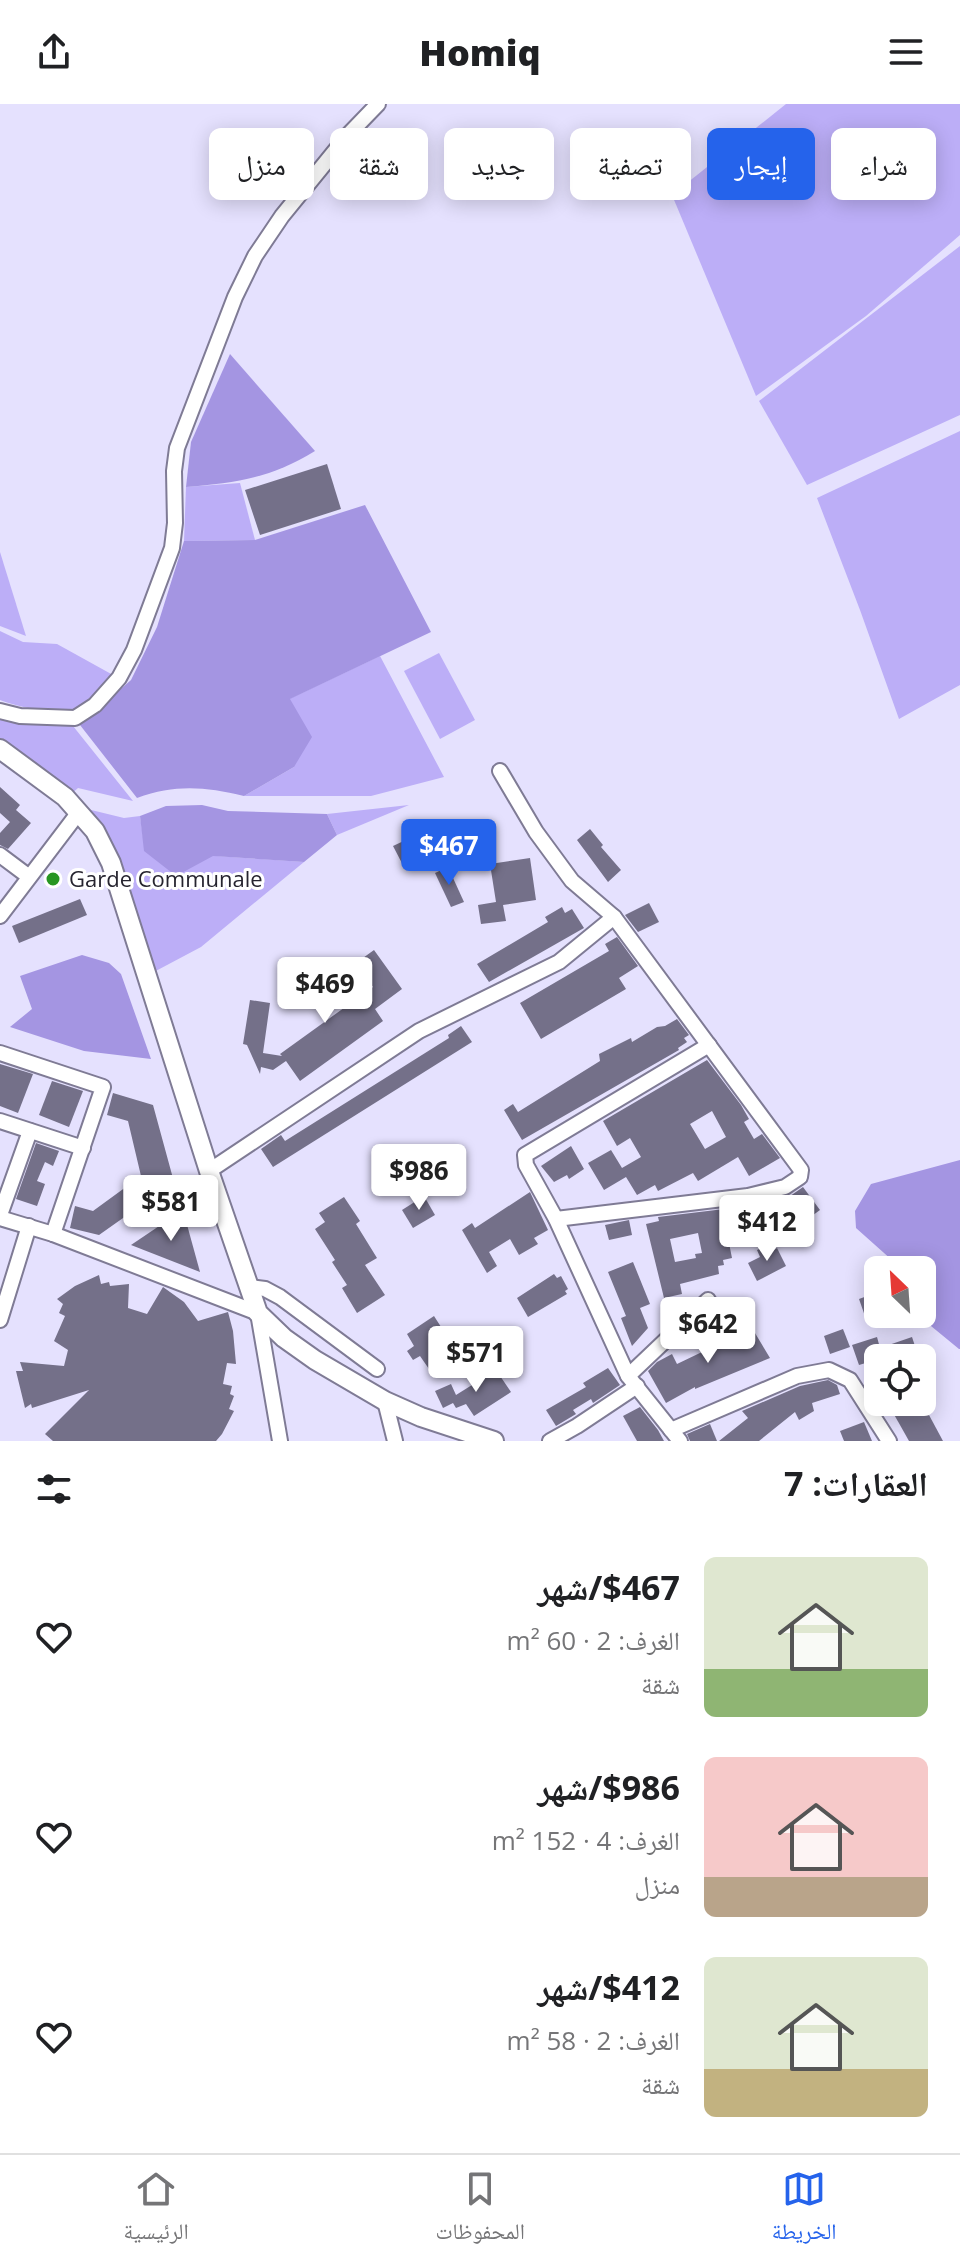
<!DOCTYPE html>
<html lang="ar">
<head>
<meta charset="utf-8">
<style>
	:root { --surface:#fff; --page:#f2f2f2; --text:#202124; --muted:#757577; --line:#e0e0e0; --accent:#2563eb }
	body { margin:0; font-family:"Open Sans","Noto Naskh Arabic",sans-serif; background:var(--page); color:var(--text); direction:rtl; height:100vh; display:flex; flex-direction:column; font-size:30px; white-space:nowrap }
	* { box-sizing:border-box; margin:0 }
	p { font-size:26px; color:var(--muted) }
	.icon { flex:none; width:44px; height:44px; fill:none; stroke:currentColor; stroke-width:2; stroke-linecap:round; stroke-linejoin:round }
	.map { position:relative; height:1337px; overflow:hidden; direction:ltr }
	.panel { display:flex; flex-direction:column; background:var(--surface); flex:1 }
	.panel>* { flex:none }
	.banner { position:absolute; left:24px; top:24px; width:912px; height:72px; direction:rtl; display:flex; gap:16px }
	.needle { width:52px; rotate:335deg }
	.controls { position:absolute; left:864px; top:1152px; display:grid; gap:16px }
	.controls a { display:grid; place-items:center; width:72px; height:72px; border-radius:12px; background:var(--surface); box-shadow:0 4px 20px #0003; font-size:40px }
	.price { position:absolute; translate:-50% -68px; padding:0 18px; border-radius:8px; background:#fff; color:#222; font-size:26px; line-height:52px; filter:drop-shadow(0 2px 4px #0008) }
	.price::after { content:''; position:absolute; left:50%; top:48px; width:24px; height:18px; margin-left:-12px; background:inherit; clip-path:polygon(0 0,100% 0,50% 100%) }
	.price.active { background:var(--accent); color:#fff }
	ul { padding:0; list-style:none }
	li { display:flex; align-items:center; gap:24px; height:200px; padding:0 32px }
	li span { display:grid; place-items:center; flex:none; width:224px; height:160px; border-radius:12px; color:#555 }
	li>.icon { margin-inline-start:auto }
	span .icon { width:96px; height:96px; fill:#fffc; stroke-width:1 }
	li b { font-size:34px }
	h2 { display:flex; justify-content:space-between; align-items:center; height:96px; padding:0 32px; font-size:34px }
	.tag { padding:0 28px; border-radius:12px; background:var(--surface); box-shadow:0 4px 20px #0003; font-size:28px; line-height:72px }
	.tag.active { background:var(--accent); color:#fff }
	header { display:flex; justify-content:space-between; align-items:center; height:104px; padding:0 32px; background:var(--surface); font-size:36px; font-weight:800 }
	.dock { display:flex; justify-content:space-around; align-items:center; height:112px; border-top:2px solid var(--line); background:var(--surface); font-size:22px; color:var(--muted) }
	.dock a { display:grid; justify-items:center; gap:4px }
	.dock .active { color:var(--accent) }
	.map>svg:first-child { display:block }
	.green { fill:#bcaef7 }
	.forest { fill:#a495e2 }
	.building { fill:#747089; fill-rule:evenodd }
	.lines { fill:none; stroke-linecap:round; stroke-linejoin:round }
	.street-casing { stroke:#7f7b95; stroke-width:18 }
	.secondary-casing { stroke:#7f7b95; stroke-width:22 }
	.street { stroke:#fff; stroke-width:14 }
	.secondary { stroke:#fff; stroke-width:18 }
	.poi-dot { fill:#289622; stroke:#fff; stroke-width:3 }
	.labels { text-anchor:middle; stroke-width:6; stroke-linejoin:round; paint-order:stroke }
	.poi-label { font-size:22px; fill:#26242f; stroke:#fff; text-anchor:start }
</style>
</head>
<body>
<header><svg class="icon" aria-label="menu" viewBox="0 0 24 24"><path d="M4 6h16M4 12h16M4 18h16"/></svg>Homiq<svg class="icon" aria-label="share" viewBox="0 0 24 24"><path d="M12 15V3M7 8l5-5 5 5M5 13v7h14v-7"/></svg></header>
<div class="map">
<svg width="960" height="1337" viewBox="0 0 960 1337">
	<rect width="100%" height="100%" fill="#e5e1fe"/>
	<g class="green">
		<path d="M786 0H960V131L866 212 756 292 672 91Z"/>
		<path d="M960 142V311L807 381 759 297Z"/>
		<path d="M960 327V581L899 615 860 506 817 394Z"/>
		<path d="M240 379 255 436 184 437 186 383Z"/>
		<path d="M0 448 26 532 0 522Z"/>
		<path d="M0 527 23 538 57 540 113 571C104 585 87 603 69 607 52 611 16 602 0 596Z"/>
		<path d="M439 549 475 616 440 635 404 567Z"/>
		<path d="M380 552 444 673 371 692H244L294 663 289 595Z"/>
		<path d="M0 612 49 622H73L133 697 78 684 70 691 0 634Z"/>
		<path d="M409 701 337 731 327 710Z"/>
		<path d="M83 704 124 714 140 712 145 747 304 758 201 843 152 869 124 772 106 725Z"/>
	</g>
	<g class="forest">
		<path d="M230 250 315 347C271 374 236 379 186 383L191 338Z"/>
		<path d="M365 401 431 528 290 595 312 633 294 663 244 692C205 683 176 680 137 694L80 621 131 576 157 523 184 437 255 436Z"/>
		<path d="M202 701 228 707 327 710 337 731 304 758 213 752 176 772 144 747 140 712 166 702Z"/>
		<path d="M82 851 109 859 121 870 151 955 84 947 10 923 32 905 20 872Z"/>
		<path d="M960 1056V1245H959L931 1222 934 1192 922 1171V1166H919L911 1154 893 1157 856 1124 855 1107 871 1080Z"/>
	</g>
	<g class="building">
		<path d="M327 360 341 405 260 431 245 386Z"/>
		<path d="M0 683 20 701 16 706 31 719 8 745 0 741V729L10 718 0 709Z"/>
		<path d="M590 725 603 741 601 743 621 766 608 778 577 736Z"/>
		<path d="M410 734 416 747 411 750 416 759 405 765 393 742Z"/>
		<path d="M530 754 536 796 503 801 506 817 481 820 478 801 496 798 490 760Z"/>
		<path d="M448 763 464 798 451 803 435 769Z"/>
		<path d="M80 795 87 811 19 839 12 822Z"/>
		<path d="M649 799 659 818 638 828 625 811Z"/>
		<path d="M562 803 565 809 572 805 584 824 489 878 477 860 548 818 545 813Z"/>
		<path d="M617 833 638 862 619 874 626 885 541 935 520 899 609 847 605 840Z"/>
		<path d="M374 846 402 885 375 905 383 917 300 977 286 957 273 966 261 963 260 970 247 941 243 940 250 896 270 899 263 949 282 952 280 950 373 883 356 859Z"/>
		<path d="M677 915 689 931 684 934 687 938 678 944 679 946 522 1036 504 1006 513 1000 518 1008 600 957 599 950 631 934 632 938 657 923 665 922Z"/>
		<path d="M461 922 472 938 273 1063 261 1045 281 1031 285 1037 449 934 448 931Z"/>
		<path d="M707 956 741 1001 749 1015 744 1018 754 1035 762 1030 780 1054 749 1072 738 1053 698 1077 693 1069 658 1087 655 1081 637 1091 626 1073 604 1086 588 1059 611 1046 622 1064 641 1053 630 1034 617 1042 603 1017ZM712 1007 726 1033 705 1045 690 1020Z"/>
		<path d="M0 960 33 970 18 1009 0 1002Z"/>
		<path d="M52 977 83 987 69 1023 39 1011Z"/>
		<path d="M113 989 153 1001 174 1078 99 1131 70 1124 75 1102 93 1107 141 1072 128 1017 107 1011Z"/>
		<path d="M36 1039 59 1047 53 1062 45 1058 37 1077 45 1080 37 1102 16 1095Z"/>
		<path d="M571 1042 584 1065 569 1075 567 1071 554 1078 541 1062Z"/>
		<path d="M803 1083 820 1106 805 1117 728 1134 732 1154 723 1156 724 1161 718 1162 719 1170 680 1180 682 1190 664 1194 646 1120 659 1117 658 1113 749 1102 775 1096 776 1102ZM698 1129 702 1149 695 1150 696 1154 675 1158 670 1135Z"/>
		<path d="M530 1088 548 1126 534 1134 538 1140 519 1151 510 1135 489 1148 497 1162 487 1169 462 1126 472 1119 475 1124Z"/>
		<path d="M424 1092 435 1111 413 1124 402 1106Z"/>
		<path d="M344 1093 360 1117 356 1120 377 1154 365 1161 385 1191 357 1209 342 1184 347 1181 332 1158 335 1156 315 1125 325 1118 319 1109Z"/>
		<path d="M174 1112H181L186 1117 200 1168 131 1141Z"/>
		<path d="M629 1116 632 1131 609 1136 605 1121Z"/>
		<path d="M771 1140 774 1146 777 1144 786 1162 757 1177 748 1159 760 1153 757 1146Z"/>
		<path d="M633 1158 650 1200 640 1204 648 1224 632 1242 621 1214 626 1212 608 1168Z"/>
		<path d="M554 1170 557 1174 561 1172 568 1185 565 1187 567 1190 528 1213 517 1194Z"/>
		<path d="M99 1171 101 1180 109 1178 110 1182 129 1180 128 1204 147 1210 163 1183 184 1198 198 1217 228 1208 233 1227 236 1260 227 1259 223 1280 232 1282 230 1290 234 1292 229 1305 234 1307 222 1330 216 1337H53L45 1330 89 1286 32 1304 31 1300 25 1304 16 1267H23L20 1258 64 1262 68 1246 54 1237 65 1212 59 1209 63 1200 57 1195 75 1182Z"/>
		<path d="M878 1188V1211L866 1215 859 1195Z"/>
		<path d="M434 1212 457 1248 429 1265 420 1252 413 1256 407 1247 414 1242 407 1230Z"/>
		<path d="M752 1224 770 1254 695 1285V1283L666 1299 648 1267 657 1258 672 1250 677 1260Z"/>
		<path d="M843 1225 850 1243 830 1250 824 1232Z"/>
		<path d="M877 1233 880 1244 912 1233 918 1251 897 1254 895 1249 878 1254 876 1278 869 1258 859 1261 852 1241Z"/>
		<path d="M608 1264 620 1281 593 1299 591 1295 573 1306 576 1310 556 1322 546 1306 586 1283 583 1279Z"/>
		<path d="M496 1266 511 1288 474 1312 466 1300 456 1304 453 1299 443 1304 435 1287 451 1280 456 1291Z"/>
		<path d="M828 1276 837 1281 840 1290 812 1299 814 1307 799 1316 795 1308 759 1337H719L748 1314 742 1307 800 1282Z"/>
		<path d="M887 1298H922L943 1337H909Z"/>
		<path d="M640 1303 658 1326 664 1337H637L623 1312Z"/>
		<path d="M864 1318 872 1337H844L840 1327Z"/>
		<path d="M710 1320 717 1337H690L687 1330Z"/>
	</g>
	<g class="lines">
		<g class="street-casing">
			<g id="street">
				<path d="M0 607 20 612 75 614 95 601 119 574 134 546 172 444 175 419 174 367 177 344 235 193 255 152 282 112 348 31 378 0"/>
				<path d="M500 667 536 728 572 777 614 813 801 1066 800 1073 785 1083 748 1092 556 1115"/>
				<path d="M0 751 28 772"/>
				<path d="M0 812 79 708"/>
				<path d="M0 949 103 983 53 1130"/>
				<path d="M0 1017 83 1044"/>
				<path d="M209 1067 419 927 559 858 614 813"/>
				<path d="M0 1111 30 1027"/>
				<path d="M0 1114 53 1130 258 1209 280 1337"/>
				<path d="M250 1183 265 1185 280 1193 377 1265"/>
				<path d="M0 1216 29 1122"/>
				<path d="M628 1272 708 1196"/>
				<path d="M385 1297 395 1337"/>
				<path d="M671 1326 797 1272 829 1266 850 1276 889 1337"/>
				<path d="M550 1337 577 1322 637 1282"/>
				<path d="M680 1337 628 1272 556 1115 526 1061 525 1051 709 941"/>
			</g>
		</g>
		<g class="secondary-casing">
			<path id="secondary" d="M0 645 65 693 95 727 111 759 209 1067 258 1209 284 1234 315 1256 385 1297 421 1313 494 1337"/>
		</g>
		<use href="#street" class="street"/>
		<use href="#secondary" class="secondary"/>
	</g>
	<circle class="poi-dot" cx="53" cy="775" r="8"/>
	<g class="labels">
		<g class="poi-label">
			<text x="69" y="783">Garde Communale</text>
		</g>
	</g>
</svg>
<div class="controls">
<a><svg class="needle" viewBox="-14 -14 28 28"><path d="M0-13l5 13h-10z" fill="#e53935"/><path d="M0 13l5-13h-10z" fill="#757577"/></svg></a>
<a><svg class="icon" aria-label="locate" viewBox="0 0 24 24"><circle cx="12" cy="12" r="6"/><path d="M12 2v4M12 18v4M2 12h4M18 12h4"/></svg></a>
</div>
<b class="price active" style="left:449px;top:783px">$467</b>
<b class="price" style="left:325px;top:921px">$469</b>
<b class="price" style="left:419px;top:1108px">$986</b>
<b class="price" style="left:171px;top:1139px">$581</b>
<b class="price" style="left:767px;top:1159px">$412</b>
<b class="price" style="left:708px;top:1261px">$642</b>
<b class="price" style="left:476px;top:1290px">$571</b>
<div class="banner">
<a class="tag">شراء</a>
<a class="tag active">إيجار</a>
<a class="tag">تصفية</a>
<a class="tag">جديد</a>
<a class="tag">شقة</a>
<a class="tag">منزل</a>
</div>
</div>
<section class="panel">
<h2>العقارات: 7<svg class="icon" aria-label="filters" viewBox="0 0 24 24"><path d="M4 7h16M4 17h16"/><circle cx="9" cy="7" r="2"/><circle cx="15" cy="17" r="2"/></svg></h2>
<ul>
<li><span style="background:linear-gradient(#dfe7d0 70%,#8fb573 0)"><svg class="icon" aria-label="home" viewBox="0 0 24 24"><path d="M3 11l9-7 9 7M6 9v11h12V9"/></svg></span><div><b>$467/شهر</b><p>الغرف: 2 · 60 m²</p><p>شقة</p></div><svg class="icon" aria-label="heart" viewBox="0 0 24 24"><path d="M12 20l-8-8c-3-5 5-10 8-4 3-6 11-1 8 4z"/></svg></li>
<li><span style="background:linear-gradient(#f6c9c9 75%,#b9a48a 0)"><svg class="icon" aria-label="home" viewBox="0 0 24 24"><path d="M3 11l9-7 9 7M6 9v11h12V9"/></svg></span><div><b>$986/شهر</b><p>الغرف: 4 · 152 m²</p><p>منزل</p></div><svg class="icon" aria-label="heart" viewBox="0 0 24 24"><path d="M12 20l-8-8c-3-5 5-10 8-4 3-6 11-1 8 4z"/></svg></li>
<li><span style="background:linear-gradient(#dfe7d0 70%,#c2b280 0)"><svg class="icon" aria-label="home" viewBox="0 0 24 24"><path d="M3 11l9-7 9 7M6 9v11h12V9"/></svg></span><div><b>$412/شهر</b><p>الغرف: 2 · 58 m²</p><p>شقة</p></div><svg class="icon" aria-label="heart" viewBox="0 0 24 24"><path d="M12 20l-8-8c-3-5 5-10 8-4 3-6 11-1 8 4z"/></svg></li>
</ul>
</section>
<nav class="dock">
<a class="active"><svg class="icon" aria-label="map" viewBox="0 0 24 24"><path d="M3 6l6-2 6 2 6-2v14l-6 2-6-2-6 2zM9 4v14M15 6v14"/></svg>الخريطة</a>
<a><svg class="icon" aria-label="saved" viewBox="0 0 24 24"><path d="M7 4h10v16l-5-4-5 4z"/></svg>المحفوظات</a>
<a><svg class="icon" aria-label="home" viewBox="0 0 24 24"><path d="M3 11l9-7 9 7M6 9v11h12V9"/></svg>الرئيسية</a>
</nav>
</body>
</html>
